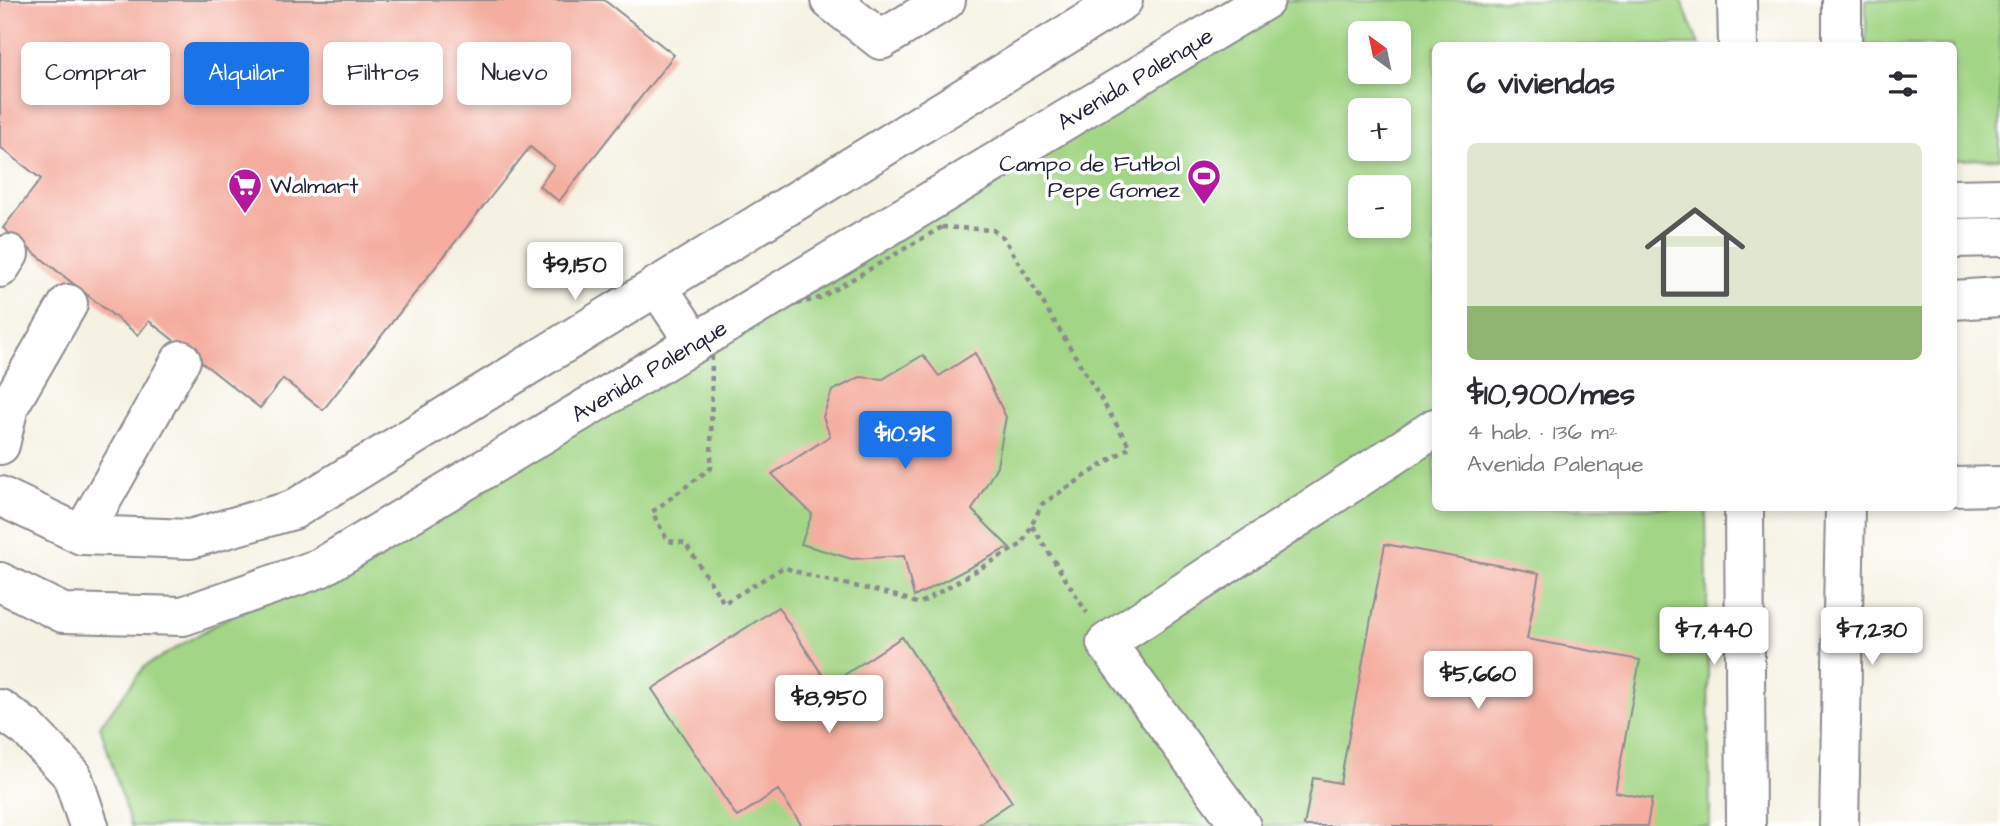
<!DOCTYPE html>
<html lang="es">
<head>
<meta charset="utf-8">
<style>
	:root { --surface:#fff; --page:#f7f7f7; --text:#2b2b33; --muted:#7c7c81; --accent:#1a73e8 }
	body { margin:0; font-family:"Architects Daughter",sans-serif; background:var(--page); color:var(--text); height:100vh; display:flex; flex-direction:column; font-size:26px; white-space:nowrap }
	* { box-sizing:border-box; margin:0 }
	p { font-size:23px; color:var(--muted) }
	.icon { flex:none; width:38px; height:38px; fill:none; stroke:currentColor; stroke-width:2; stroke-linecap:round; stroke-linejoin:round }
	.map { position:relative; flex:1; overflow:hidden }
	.sheet { position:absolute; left:1432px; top:42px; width:525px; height:469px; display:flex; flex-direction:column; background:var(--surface); border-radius:10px; box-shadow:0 4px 10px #0003 }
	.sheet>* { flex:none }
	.top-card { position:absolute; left:21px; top:42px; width:665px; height:63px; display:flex; gap:14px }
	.needle { width:46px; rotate:327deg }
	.buttons { position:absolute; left:1348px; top:21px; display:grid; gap:14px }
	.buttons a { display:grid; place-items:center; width:63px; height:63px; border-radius:10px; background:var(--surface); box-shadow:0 4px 10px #0003; font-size:35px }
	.price { position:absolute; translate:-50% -60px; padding:0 16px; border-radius:7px; background:#fff; color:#222; font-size:23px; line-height:46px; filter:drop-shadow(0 2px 4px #0008) }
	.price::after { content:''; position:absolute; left:50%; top:42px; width:21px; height:16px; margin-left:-10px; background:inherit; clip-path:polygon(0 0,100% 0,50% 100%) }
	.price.selected { background:var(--accent); color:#fff }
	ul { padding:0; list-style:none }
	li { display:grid; align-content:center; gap:14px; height:371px; padding:0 35px }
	li span { display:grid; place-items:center; height:217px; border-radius:10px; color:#555 }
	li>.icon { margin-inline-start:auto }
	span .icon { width:126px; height:126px; fill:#fffc; stroke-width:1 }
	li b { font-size:30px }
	h2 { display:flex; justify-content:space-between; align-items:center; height:84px; padding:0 35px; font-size:30px }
	.chip { padding:0 24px; border-radius:10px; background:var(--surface); box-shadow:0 4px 10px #0003; font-size:24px; line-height:63px }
	.chip.selected { background:var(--accent); color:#fff }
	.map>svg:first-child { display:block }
	.park { fill:#a2d585; stroke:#627c60; stroke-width:2; fill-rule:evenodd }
	.building { fill:#f4ad9f }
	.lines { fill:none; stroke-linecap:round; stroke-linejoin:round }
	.minor-casing { stroke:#8c8a8f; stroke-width:42 }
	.major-casing { stroke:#8c8a8f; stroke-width:42 }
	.path { stroke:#8c8a8f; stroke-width:4.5; stroke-dasharray:5 5; stroke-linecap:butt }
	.minor { stroke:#fff; stroke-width:38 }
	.major { stroke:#fff; stroke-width:38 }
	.labels { text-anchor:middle; stroke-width:7; stroke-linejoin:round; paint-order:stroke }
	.street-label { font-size:23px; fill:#22223b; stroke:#fff }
	.poi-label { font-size:23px; fill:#22223b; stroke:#fff; text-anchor:end }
</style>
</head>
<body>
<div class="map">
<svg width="2000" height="826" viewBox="0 0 2000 826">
	<rect width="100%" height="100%" fill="#fff"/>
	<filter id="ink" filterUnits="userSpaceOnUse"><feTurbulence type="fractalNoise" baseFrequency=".0143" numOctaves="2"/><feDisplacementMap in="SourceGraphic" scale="14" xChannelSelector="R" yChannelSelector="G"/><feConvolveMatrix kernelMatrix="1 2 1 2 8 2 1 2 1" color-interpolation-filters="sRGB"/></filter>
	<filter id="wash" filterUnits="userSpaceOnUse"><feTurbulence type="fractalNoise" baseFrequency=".00686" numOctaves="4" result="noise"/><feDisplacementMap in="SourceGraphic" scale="28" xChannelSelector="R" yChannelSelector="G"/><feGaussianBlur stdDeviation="1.57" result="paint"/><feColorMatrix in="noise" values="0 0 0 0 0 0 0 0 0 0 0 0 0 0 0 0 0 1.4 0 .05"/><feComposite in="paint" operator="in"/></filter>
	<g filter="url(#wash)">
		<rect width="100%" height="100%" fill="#f5f2e3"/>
		<g class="park">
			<path d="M1264 0H1681L1699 45 1435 46V508H1706L1710 826H131L100 726 144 667ZM1360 33H1398V72H1360ZM1360 110H1398V149H1360ZM1360 187H1398V226H1360Z"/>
			<path d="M1866 0H2000V159L1953 160V46L1866 45Z"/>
		</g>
		<g id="blocks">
			<g class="building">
				<path d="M0 0H604L674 55 559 201 539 186 554 166 530 147 323 410 283 379 260 408 149 321 138 335 3 228 41 179 0 147Z"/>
				<path d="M975 353 1006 417 997 466 972 510 1009 547 914 597 904 556 852 559 801 544 812 514 772 474 830 436 823 417 832 391 860 377 883 379 923 355 939 376Z"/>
				<path d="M1385 544 1539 573 1527 639 1640 660 1615 792 1652 799 1647 826H1304L1313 778 1340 783Z"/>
				<path d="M778 607 829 685 902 637 1012 802 976 826H802L778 790 737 817 652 689Z"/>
			</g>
		</g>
	</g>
	<g filter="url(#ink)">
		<use href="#blocks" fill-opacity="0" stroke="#8c8a8f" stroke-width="2"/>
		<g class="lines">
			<g class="minor-casing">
				<g id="minor">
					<path d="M830 0 881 40 946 0"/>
					<path d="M1953 199 2000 198"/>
					<path d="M1953 238 2000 237"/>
					<path d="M0 268 9 254"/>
					<path d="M657 286 695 343"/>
					<path d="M1953 300 2000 297"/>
					<path d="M0 445 9 406 68 304"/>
					<path d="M1953 487 2000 486"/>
					<path d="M0 496 82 535 190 539 293 510 1123 0"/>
					<path d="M82 535 181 360"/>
					<path id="s1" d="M0 582 63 613 183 616 320 568 1265 0"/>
					<path d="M0 709 27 728 72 775 89 826"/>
					<path d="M1241 826 1106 643 1435 428"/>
				</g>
			</g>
			<g class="major-casing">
				<g id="major">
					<path d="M1737 0 1738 46"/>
					<path d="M1842 0V46"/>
					<path d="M1744 508 1746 826"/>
					<path d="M1839 826 1845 508"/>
				</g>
			</g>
			<g class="path">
				<path d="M942 227 993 230 1004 238 1130 447 1042 504 1022 544 919 604C876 586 828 585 784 567L724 603 685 543 668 541 652 512 711 468 712 346 777 309 820 298Z"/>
				<path d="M1032 526 1087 613"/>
			</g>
			<use href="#minor" class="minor"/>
			<use href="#major" class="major"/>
		</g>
	</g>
	<defs>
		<g id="stadium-pin" transform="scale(1.75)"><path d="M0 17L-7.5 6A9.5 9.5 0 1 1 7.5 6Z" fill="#b5179e" stroke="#fff"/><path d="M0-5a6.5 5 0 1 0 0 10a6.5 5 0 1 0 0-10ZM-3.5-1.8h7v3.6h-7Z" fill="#fff"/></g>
		<g id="supermarket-pin" transform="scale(1.75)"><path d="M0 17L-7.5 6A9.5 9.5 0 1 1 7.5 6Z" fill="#b5179e" stroke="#fff"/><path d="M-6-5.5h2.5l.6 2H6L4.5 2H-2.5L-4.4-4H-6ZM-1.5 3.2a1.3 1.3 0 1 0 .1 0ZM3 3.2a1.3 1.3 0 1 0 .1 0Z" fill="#fff"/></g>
	</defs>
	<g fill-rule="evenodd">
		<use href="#stadium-pin" x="1204" y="176"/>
		<use href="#supermarket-pin" x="245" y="185"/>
	</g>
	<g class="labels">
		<g class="street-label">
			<text dy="8" stroke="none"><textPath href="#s1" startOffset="1286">Avenida Palenque</textPath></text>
			<text dy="8" stroke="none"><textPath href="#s1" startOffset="719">Avenida Palenque</textPath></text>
		</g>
		<g class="poi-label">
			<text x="1180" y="171">Campo de Futbol<tspan x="1180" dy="26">Pepe Gomez</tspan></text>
			<text x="270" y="193" text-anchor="start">Walmart</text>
		</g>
	</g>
</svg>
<div class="buttons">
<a><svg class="needle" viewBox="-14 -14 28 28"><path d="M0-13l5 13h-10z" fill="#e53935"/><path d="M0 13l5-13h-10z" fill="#7c7c81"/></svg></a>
<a>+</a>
<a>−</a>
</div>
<b class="price" style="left:575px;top:302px">$9,150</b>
<b class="price selected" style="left:905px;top:471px">$10.9K</b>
<b class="price" style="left:1714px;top:667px">$7,440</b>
<b class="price" style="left:1872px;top:667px">$7,230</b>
<b class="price" style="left:1478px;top:711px">$5,660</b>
<b class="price" style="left:829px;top:735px">$8,950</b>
<div class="top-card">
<a class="chip">Comprar</a>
<a class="chip selected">Alquilar</a>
<a class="chip">Filtros</a>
<a class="chip">Nuevo</a>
</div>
<section class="sheet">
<h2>6 viviendas<svg class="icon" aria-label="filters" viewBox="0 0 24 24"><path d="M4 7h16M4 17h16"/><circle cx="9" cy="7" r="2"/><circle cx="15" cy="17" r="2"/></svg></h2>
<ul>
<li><span style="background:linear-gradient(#dfe7d0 75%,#8fb573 0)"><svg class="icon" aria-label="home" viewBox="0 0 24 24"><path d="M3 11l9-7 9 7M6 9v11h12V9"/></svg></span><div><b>$10,900/mes</b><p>4 hab. · 136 m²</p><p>Avenida Palenque</p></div></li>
</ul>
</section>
</div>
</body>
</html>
